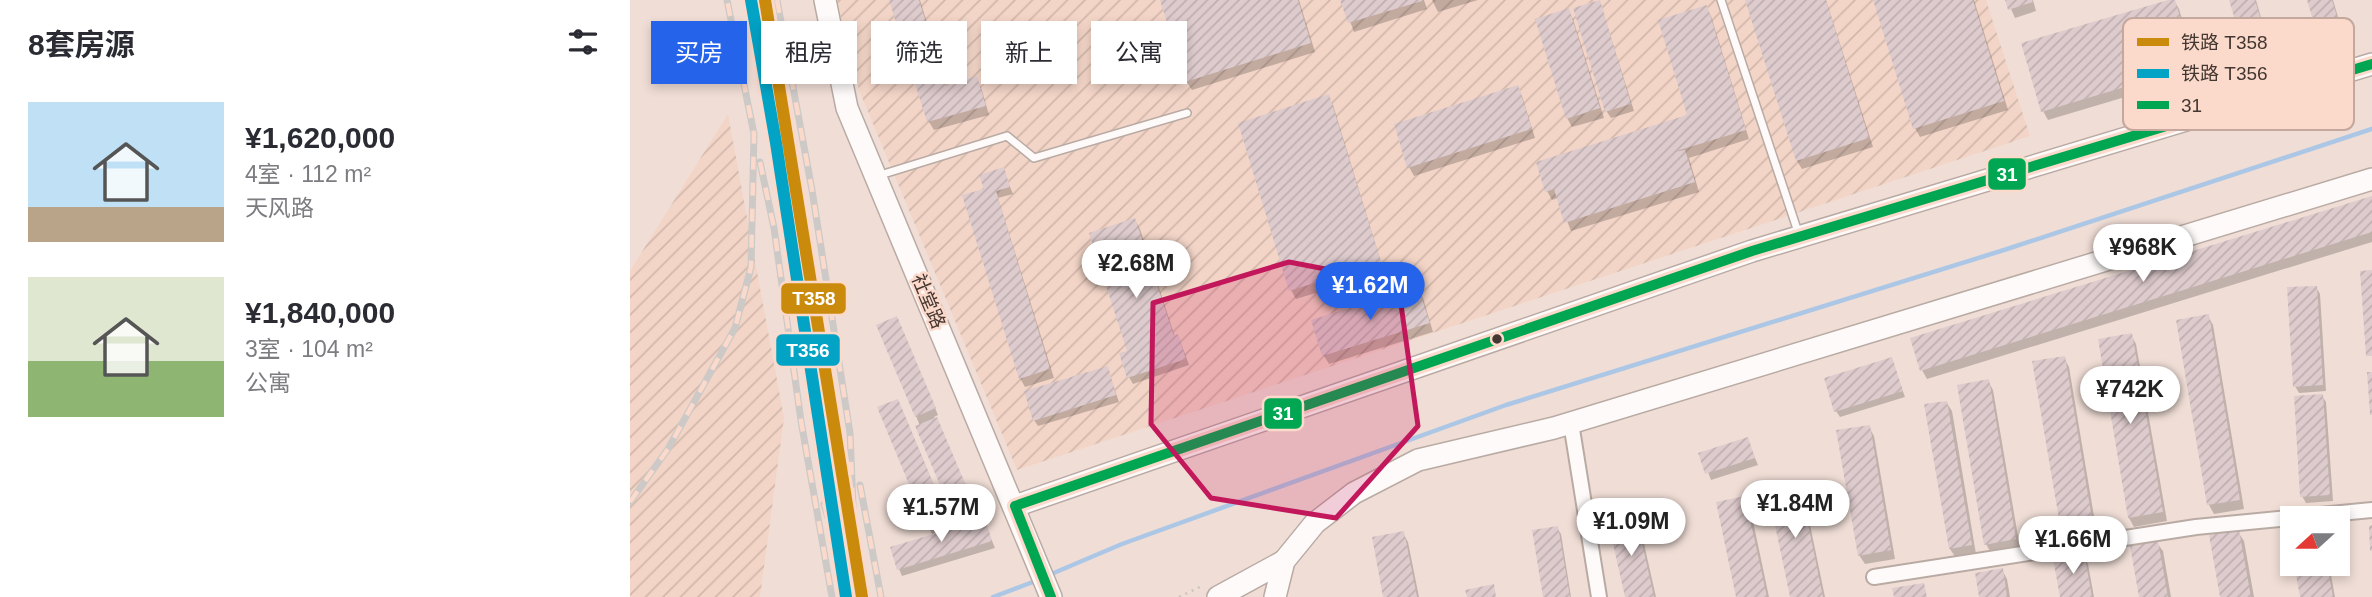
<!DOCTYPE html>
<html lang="zh">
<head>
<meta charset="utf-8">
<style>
	:root { --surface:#fff; --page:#f2f2f3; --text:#2b2b33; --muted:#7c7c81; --accent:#2563eb }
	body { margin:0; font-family:Helvetica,"Noto Sans SC",sans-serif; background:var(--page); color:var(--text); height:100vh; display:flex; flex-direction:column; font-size:26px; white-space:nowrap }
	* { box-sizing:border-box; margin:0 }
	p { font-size:23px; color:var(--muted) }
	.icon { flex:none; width:38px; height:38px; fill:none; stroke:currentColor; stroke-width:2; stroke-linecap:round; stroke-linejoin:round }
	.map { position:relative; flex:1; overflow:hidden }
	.details { display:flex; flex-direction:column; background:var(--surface); width:630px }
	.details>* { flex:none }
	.banner { position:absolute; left:21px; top:21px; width:665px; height:63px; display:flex; gap:14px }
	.needle { width:46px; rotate:249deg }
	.tools { position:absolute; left:1650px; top:506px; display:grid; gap:14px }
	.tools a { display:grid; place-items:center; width:70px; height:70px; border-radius:0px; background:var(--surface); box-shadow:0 4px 10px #0003; font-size:35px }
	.price { position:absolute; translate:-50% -60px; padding:0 16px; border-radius:24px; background:#fff; color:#222; font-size:23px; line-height:46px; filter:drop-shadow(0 2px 4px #0008) }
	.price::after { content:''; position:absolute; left:50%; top:42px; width:21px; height:16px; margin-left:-10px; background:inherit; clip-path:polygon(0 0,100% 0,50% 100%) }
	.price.selected { background:var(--accent); color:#fff }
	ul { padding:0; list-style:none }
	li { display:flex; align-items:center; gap:21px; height:175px; padding:0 28px }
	li span { display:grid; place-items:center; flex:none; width:196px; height:140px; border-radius:0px; color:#555 }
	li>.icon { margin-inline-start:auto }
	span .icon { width:84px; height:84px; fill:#fffc; stroke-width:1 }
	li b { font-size:30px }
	h2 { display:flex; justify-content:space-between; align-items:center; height:84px; padding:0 28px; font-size:30px }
	.pill { padding:0 24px; border-radius:0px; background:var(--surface); box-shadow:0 4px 10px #0003; font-size:24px; line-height:63px }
	.pill.selected { background:var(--accent); color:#fff }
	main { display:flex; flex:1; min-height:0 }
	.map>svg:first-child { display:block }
	.industrial { fill:url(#industrial-furrows) }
	.shadow { fill:#0003 }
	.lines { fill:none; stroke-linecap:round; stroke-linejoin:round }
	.stream { stroke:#acc7e5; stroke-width:4.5 }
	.building { fill:url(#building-hatch) }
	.lane-casing { stroke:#b9aba4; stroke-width:10 }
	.street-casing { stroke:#b9aba4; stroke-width:18 }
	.secondary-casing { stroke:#b9aba4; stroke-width:24 }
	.path { stroke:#cac3c1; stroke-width:2.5; stroke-dasharray:2 5; stroke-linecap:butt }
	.lane { stroke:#fdfaf9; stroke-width:7 }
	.street { stroke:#fdfaf9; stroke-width:14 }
	.secondary { stroke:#fdfaf9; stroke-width:21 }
	.rail-casing { stroke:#cdc9c7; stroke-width:7 }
	.rail { stroke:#fbd9cb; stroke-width:4.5; stroke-dasharray:13; stroke-linecap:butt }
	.bus-1-casing { stroke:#fbd9cb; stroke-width:16 }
	.bus-1 { stroke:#00a651; stroke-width:10 }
	.rail-1-casing { stroke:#fbd9cb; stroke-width:18 }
	.rail-2-casing { stroke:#fbd9cb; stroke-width:18 }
	.rail-1 { stroke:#ca8a0c; stroke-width:12 }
	.rail-2 { stroke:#03a3c6; stroke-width:12 }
	.marked { fill:#c2185b; fill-opacity:0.2; stroke:#c2185b; stroke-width:5; stroke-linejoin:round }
	.bus-dot { fill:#443731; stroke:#fbd9cb; stroke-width:2.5 }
	.labels { text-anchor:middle; stroke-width:5; stroke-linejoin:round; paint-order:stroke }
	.street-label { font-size:19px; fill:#443731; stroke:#fbd9cb }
	.key { fill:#fbd9cb; stroke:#c4a89d; stroke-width:2 }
	.key-label { font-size:19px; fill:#443731 }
	.line-badge { stroke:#fbd9cb; stroke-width:2.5 }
	.badge-label { font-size:19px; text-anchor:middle; font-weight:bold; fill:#fff }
</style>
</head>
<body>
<main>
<section class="details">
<h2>8套房源<svg class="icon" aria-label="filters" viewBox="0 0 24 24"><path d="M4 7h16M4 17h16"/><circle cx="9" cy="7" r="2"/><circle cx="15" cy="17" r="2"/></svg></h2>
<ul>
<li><span style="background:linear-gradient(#bfe0f5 75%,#b9a48a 0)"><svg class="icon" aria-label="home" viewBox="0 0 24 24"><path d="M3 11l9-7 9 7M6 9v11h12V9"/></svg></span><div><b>¥1,620,000</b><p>4室 · 112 m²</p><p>天风路</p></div></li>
<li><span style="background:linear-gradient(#dfe7d0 60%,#8fb573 0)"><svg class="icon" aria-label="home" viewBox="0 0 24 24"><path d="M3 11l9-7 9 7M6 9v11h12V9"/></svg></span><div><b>¥1,840,000</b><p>3室 · 104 m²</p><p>公寓</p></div></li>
</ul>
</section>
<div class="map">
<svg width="1742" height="597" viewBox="0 0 1742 597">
	<defs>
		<pattern id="industrial-furrows" width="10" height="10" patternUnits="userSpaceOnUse" patternTransform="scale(1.75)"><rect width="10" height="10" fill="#f3d5c7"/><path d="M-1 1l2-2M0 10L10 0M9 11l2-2" fill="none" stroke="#d2b7ab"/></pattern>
		<pattern id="building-hatch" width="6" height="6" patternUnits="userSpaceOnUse" patternTransform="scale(1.75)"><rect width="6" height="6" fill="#decbcd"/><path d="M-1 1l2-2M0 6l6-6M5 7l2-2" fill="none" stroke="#c0afb0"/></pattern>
	</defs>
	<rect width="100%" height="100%" fill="#f0ded6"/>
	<g class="industrial">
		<path d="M207 0H1356L1400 136 387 470 229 90Z"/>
		<path d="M98 114 154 418 130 597H0V271Z"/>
	</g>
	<g class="shadow">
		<path d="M261 0H290L317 87 346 78 351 87 359 115 304 130 299 122Z"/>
		<path d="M531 0H669L685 52 562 90 556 81Z"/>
		<path d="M712 0H794L797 9 724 32Z"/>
		<path d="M802 0H848L808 12Z"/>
		<path d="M1117 0H1196L1243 147 1172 169 1167 161Z"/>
		<path d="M1245 0H1344L1378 110 1290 137 1285 128Z"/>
		<path d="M1377 0H1403L1406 11 1385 18Z"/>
		<path d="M1544 0 1549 9 1569 75 1418 120 1413 111Z"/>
		<path d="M1601 0H1626L1644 63 1623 69 1618 60Z"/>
		<path d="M1679 0H1703L1717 47 1697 52 1692 44Z"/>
		<path d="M1076 7 1081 16 1119 139 1059 158 1069 192 941 231 928 198 922 200 917 191 1059 116Z"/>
		<path d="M945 9H972L1004 111 981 118 977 112Z"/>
		<path d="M938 10 943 19 974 118 942 127 937 118Z"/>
		<path d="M887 87 892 96 905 138 784 176 779 167Z"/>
		<path d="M698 97 703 105 754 272 666 299 661 290Z"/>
		<path d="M373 170 383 194 368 198 424 378 395 387 390 378 356 190Z"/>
		<path d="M1742 198V242L1297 379 1292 370Z"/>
		<path d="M505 220 510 229 545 337 548 336 551 343 559 365 503 384 499 377Z"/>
		<path d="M1686 287 1690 294 1696 391 1669 393 1665 386Z"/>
		<path d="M788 289 793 298 803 332 699 364 694 356 683 321Z"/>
		<path d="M1578 316 1583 325 1614 509 1584 514 1579 505 1548 321Z"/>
		<path d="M270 325 308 415 304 417 348 516 329 524 286 416Z"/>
		<path d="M1501 335 1506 344 1537 521 1504 527 1499 518 1470 341Z"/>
		<path d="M1434 358 1439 367 1467 534 1437 539 1432 530Z"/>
		<path d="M1261 359 1275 397 1210 417 1206 411Z"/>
		<path d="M477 368 489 402 408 426 404 420Z"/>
		<path d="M1358 381 1363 390 1390 548 1361 553 1356 544Z"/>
		<path d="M1692 396 1696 402 1703 501 1676 503 1672 496Z"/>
		<path d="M1316 402 1322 411 1346 554 1326 558 1320 549Z"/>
		<path d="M271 407 321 526 302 534 299 527Z"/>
		<path d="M1239 427 1244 436 1265 559 1235 564 1229 555Z"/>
		<path d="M1117 439 1128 465 1081 480 1071 454Z"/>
		<path d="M1168 482 1173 491 1195 597H1162Z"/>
		<path d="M1114 498 1120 507 1139 597H1107Z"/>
		<path d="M1005 518 1010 526 1026 597H996Z"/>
		<path d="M354 521 365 548 272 576 269 569Z"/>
		<path d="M927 528 931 534 941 597H915Z"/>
		<path d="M1608 532 1614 541 1624 597H1592Z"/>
		<path d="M773 533 778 542 789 597H755Z"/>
		<path d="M1527 543 1533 551 1541 597H1511Z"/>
		<path d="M1453 555 1458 564 1464 597H1432Z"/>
		<path d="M1665 564H1699L1705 597H1671Z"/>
		<path d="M1372 570 1377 579 1380 597H1350Z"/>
	</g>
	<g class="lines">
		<g class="stream">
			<path d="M419 575 492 544 876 405 1374 250 1742 129"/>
			<path d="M363 597 408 580"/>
		</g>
	</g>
	<g class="building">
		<path d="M259 0H289L316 86 347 76 356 106 297 122Z"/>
		<path d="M530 0H668L681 43 555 82Z"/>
		<path d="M710 0H792V1L718 23Z"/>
		<path d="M970 0 1001 104 975 112 943 8Z"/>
		<path d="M1115 0H1196L1239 138 1166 161Z"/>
		<path d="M1243 0H1343L1374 101 1283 129Z"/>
		<path d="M1375 0H1402L1403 2 1378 10Z"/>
		<path d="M1538 0H1545L1565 66 1411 112 1391 43Z"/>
		<path d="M1599 0H1625L1641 54 1617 60Z"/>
		<path d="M1677 0H1702L1713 37 1690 44Z"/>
		<path d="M1077 5 1116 130 1043 152 1055 150 1065 182 934 223 924 189 915 192 906 162 1057 115 1028 20Z"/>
		<path d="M939 8 970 108 936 119 905 19Z"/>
		<path d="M888 85 902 129 777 168 764 124Z"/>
		<path d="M699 94 751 262 659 291 608 123Z"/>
		<path d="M374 167 380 187 366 191 420 369 389 379 332 195 354 189 349 175Z"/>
		<path d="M1742 196V232L1290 371 1280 338Z"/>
		<path d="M505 218 544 336 548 334 556 359 497 378 489 353 497 351 459 233Z"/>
		<path d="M1742 270V356H1736L1730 271Z"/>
		<path d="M1687 286 1693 385 1663 387 1657 287Z"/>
		<path d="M788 287 800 323 692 356 681 320Z"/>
		<path d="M1579 314 1610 500 1577 505 1546 320Z"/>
		<path d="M267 316 306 408 285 417 246 325Z"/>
		<path d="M1502 333 1533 512 1498 518 1468 339Z"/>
		<path d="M1435 356 1463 525 1431 531 1402 361Z"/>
		<path d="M1262 357 1273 391 1204 412 1194 378Z"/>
		<path d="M478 366 486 395 403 421 394 391Z"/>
		<path d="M1737 372H1742V415H1740Z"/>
		<path d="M1359 379 1386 539 1354 545 1327 385Z"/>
		<path d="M1693 394 1700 495 1670 497 1664 396Z"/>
		<path d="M268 399 318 519 297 528 247 407Z"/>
		<path d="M1317 401 1342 545 1319 549 1294 404Z"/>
		<path d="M307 417 346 509 324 518 285 426Z"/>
		<path d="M1240 425 1261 550 1228 556 1206 430Z"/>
		<path d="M1118 437 1125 458 1075 474 1068 453Z"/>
		<path d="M1169 480 1193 597H1160L1137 487Z"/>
		<path d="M1115 496 1137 597H1106L1086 502Z"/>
		<path d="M1006 516 1024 597H995L978 522Z"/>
		<path d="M355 519 362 541 267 570 260 547Z"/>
		<path d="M1742 525V551H1740L1739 526Z"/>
		<path d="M928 526 940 597H913L902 530Z"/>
		<path d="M1609 530 1621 597H1590L1579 535Z"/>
		<path d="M774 531 787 597H753L742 537Z"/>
		<path d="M1658 532H1662V550H1661Z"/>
		<path d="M1528 541 1538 597H1509L1500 546Z"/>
		<path d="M1454 553 1462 597H1430L1423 559Z"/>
		<path d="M1664 564H1697L1703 597H1670Z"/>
		<path d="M1373 568 1377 597H1349L1345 573Z"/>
		<path d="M1294 583 1297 597H1264L1262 588Z"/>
		<path d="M864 584 866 597H837L835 590Z"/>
	</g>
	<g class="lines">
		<g class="lane-casing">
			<g id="lane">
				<path d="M1091 0 1169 235"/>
				<path d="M247 176 377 136 404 158 557 113"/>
			</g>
		</g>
		<g class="street-casing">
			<g id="street">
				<path d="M941 423 969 597"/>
				<path d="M1244 577 1566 527 1742 510"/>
			</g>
		</g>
		<g class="secondary-casing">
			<g id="secondary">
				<path d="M195 0 217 108 421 597"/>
				<path d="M385 506 1122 251 1742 64"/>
				<path d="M588 597 654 561"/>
				<path d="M645 597 654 561 685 523 724 493 788 460 924 428 1742 179"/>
			</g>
		</g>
		<path class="path" d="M549 597 572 586"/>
		<use href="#lane" class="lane"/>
		<use href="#street" class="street"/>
		<use href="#secondary" class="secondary"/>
		<g class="rail-casing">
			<g id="rail">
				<path d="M147 0 182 190 220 433 225 554"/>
				<path d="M130 162 144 228 171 421 202 597"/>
				<path d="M230 485 251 597"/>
				<path d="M0 502 38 449 105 328 121 267 124 134 97 0"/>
				<path d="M194 504 208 551"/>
			</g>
		</g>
		<use href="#rail" class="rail"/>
		<g class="bus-1-casing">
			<path id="bus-1" d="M421 597 385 506 1122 251 1742 64"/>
		</g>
		<use href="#bus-1" class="bus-1"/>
		<g class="rail-1-casing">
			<path id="rail-1" d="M135 0 232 597"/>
		</g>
		<g class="rail-2-casing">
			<path id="rail-2" d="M121 0 146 143 216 597"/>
		</g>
		<use href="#rail-1" class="rail-1"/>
		<use href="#rail-2" class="rail-2"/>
	</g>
	<path class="marked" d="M659 262 768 283 788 426 706 518 581 498 521 424 523 303Z"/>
	<circle class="bus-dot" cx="867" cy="339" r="6"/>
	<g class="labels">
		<g class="street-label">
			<text transform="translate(299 301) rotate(67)" y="7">社堂路</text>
		</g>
	</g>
	<rect x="1493" y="18" width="231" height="112" rx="10" class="key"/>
	<rect x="1507" y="38" width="32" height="8" fill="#ca8a0c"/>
	<rect x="1507" y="69" width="32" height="9" fill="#03a3c6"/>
	<rect x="1507" y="101" width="32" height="8" fill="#00a651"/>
	<g class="key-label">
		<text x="1551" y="49">铁路 T358</text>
		<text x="1551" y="80">铁路 T356</text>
		<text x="1551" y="112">31</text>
	</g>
	<g class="line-badge">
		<rect x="1357" y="157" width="40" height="34" rx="7" fill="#00a651"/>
		<rect x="150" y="282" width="67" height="33" rx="7" fill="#ca8a0c"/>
		<rect x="145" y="333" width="66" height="34" rx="7" fill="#03a3c6"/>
		<rect x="633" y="397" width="40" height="33" rx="7" fill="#00a651"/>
	</g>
	<g class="badge-label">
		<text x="1377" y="181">31</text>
		<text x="184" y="305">T358</text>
		<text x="178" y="357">T356</text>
		<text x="653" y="420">31</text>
	</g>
</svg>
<div class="tools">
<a><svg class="needle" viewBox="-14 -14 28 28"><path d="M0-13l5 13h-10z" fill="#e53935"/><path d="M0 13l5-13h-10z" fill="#7c7c81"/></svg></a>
</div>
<b class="price" style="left:1513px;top:284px">¥968K</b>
<b class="price" style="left:506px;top:300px">¥2.68M</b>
<b class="price selected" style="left:740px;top:322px">¥1.62M</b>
<b class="price" style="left:1500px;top:426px">¥742K</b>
<b class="price" style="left:1165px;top:540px">¥1.84M</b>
<b class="price" style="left:311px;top:544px">¥1.57M</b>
<b class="price" style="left:1001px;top:558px">¥1.09M</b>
<b class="price" style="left:1443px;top:576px">¥1.66M</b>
<div class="banner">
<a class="pill selected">买房</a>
<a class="pill">租房</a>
<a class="pill">筛选</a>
<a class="pill">新上</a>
<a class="pill">公寓</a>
</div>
</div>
</main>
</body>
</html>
